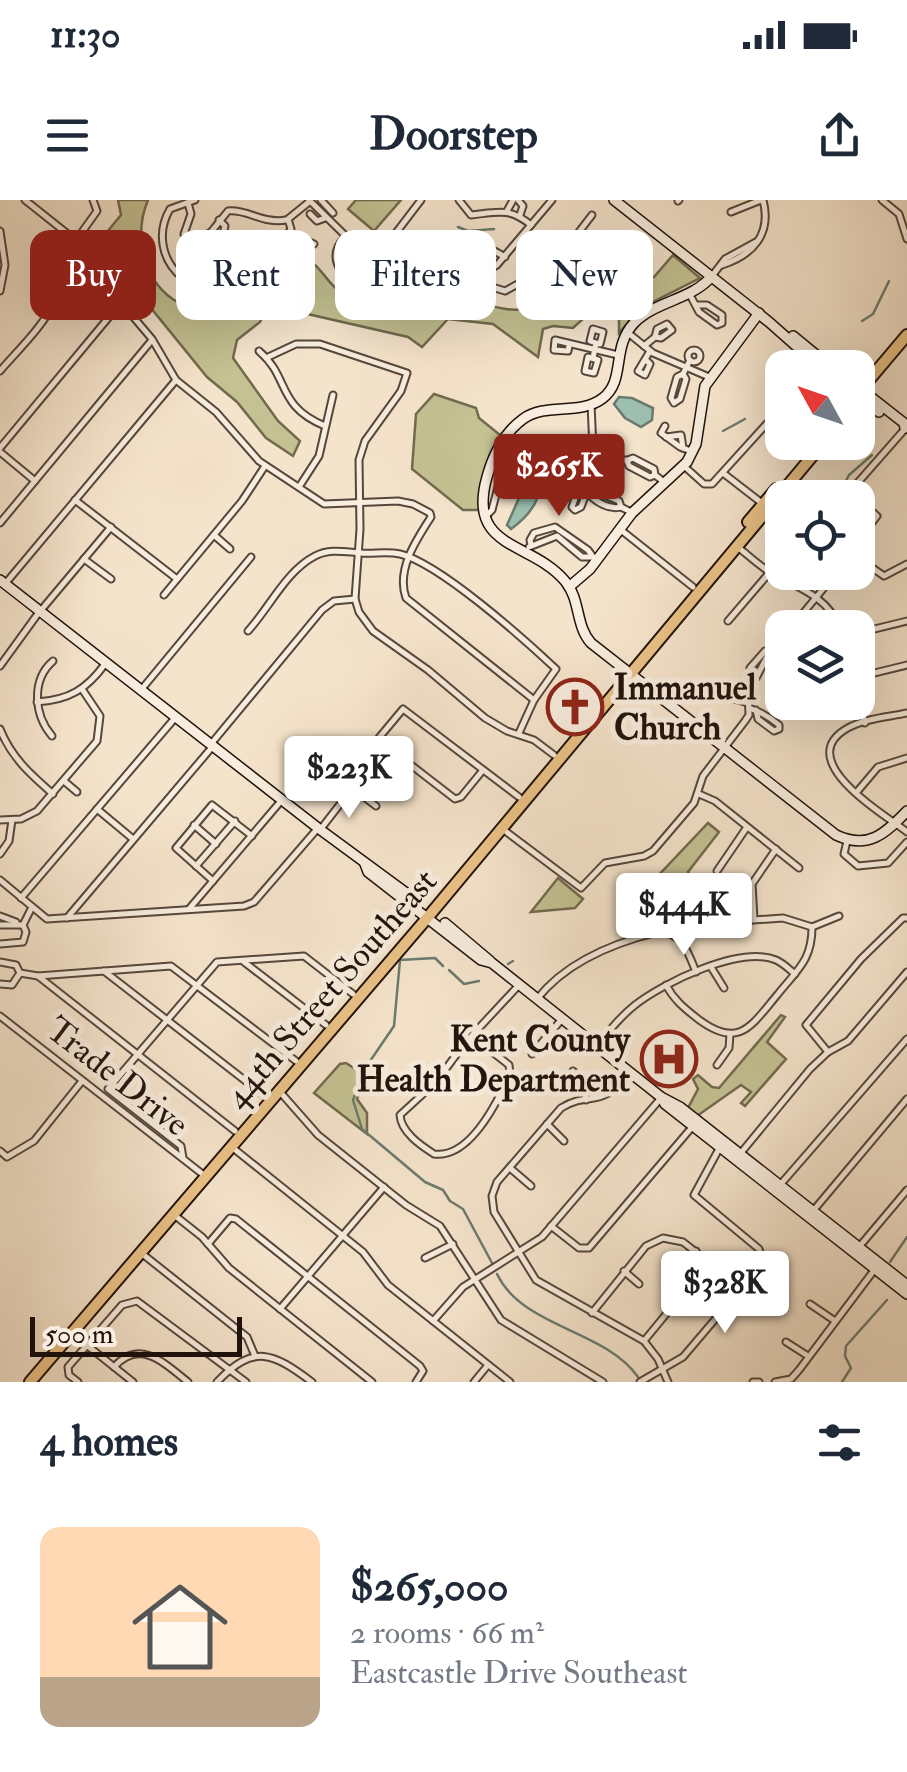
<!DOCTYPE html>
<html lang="en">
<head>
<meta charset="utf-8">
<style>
	:root { --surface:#fff; --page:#f2f2f3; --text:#1f2937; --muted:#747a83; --line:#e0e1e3; --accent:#8f2418 }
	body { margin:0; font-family:"IM FELL Double Pica",serif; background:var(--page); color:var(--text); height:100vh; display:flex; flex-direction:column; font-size:38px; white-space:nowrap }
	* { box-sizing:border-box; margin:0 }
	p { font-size:32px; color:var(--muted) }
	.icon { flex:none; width:55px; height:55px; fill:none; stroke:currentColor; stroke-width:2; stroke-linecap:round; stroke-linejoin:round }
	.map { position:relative; height:1182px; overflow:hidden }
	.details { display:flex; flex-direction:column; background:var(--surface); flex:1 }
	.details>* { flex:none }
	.guide { position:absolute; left:30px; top:30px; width:848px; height:90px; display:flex; gap:20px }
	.needle { width:65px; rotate:310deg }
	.fabs { position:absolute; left:765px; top:150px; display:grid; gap:20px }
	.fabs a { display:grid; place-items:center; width:110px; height:110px; border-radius:20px; background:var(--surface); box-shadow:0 10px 40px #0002; font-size:50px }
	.scale { position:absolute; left:30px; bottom:25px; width:212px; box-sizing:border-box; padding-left:10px; border:5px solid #21120c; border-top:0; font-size:28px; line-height:35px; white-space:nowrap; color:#21120c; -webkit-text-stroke:8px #f8edde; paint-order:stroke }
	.price { position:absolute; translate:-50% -85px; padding:0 22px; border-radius:10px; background:#fff; color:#222; font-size:32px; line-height:65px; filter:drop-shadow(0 2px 5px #0008) }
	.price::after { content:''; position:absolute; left:50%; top:60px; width:30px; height:22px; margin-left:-15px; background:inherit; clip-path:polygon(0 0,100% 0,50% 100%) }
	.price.on { background:var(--accent); color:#fff }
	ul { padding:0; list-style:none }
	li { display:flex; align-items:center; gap:30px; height:250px; padding:0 40px }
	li+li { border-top:2px solid var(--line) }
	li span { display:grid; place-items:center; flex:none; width:280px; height:200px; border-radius:20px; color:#555 }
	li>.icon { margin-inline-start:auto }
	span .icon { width:120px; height:120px; fill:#fffc; stroke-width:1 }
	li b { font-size:42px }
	h2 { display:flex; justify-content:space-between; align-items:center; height:120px; padding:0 40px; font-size:42px }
	.tag { padding:0 35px; border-radius:20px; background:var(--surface); box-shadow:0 10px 40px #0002; font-size:35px; line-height:90px }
	.tag.on { background:var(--accent); color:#fff }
	.status { display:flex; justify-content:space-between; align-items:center; height:70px; padding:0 50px; background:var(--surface); direction:ltr }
	.status svg { height:28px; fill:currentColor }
	header { display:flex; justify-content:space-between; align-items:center; height:130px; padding:0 40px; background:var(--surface); font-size:45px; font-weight:800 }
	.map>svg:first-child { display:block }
	.green { fill:#c4c192; stroke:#726a4f; stroke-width:2.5 }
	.water { fill:#9dbfb0; stroke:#6b7a6e; stroke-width:2.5 }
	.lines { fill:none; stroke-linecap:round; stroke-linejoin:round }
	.stream { stroke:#6b7a6e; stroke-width:2.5 }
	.street-casing { stroke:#56463c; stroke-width:9 }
	.secondary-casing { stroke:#21120c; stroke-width:12 }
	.primary-casing { stroke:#21120c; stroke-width:14 }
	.street { stroke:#f8edde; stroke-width:5 }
	.secondary { stroke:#f8edde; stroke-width:9 }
	.primary { stroke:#eac286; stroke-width:10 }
	.labels { text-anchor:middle; stroke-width:10; stroke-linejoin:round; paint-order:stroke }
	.poi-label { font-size:35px; font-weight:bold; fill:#21120c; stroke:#f8edde; text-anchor:start }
	.street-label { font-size:35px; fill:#21120c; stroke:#f8edde }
</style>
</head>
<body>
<div class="status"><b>11:30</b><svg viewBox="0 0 49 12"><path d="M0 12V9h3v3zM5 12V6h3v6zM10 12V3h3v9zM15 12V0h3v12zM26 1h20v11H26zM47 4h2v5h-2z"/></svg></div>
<header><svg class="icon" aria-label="menu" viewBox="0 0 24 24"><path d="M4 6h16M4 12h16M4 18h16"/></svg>Doorstep<svg class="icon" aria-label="share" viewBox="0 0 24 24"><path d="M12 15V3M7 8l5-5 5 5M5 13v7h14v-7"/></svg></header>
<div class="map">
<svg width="907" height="1182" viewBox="0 0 907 1182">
	<rect width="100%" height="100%" fill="#f5e4cc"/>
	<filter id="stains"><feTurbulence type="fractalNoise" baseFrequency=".002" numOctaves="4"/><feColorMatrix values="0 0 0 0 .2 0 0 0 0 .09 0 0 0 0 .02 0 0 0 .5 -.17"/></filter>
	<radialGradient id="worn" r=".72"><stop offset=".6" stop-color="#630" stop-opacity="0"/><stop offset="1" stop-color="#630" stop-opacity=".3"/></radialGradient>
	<g class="green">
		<path d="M118 0H148C133 36 143 83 179 103 210 96 280 44 310 61 322 68 328 85 343 94 350 98 357 95 365 97 376 100 390 114 405 119 415 113 427 100 438 97 464 91 482 106 506 109 542 114 570 89 604 98L617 87 622 89 632 86 642 77H654L673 55 700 78 641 108 619 133V115L595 108 573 128 553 126 543 129 538 157 493 124 448 119 422 147 408 137 268 105 260 122 237 140 233 158 278 221 300 241 293 256 266 238 237 202 207 177 138 92 122 53 107 32 121 15Z"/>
		<path d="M356 0H401L374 31 348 9Z"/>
		<path d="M434 194 476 208 479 218 505 239 490 268 484 310H463L412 269 416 214Z"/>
		<path d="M708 623 719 632 688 672 692 682 710 696 631 701 630 683 653 681Z"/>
		<path d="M558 678 583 699 575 708 531 712Z"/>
		<path d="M781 815 785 817 767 842 786 859 745 906 741 903 751 892 741 885 697 916 688 908 698 889 693 879 698 875 712 887 719 888Z"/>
		<path d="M346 863 366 876 357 899 367 913V934L314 893 340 864Z"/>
	</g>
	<g class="water">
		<path d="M619 197 632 198 653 208 652 220 641 227 625 218 614 204Z"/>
		<path d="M531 271H543C542 297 532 314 511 329L507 325Z"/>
	</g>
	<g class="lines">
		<g class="stream">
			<path d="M458 27 468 31 494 29"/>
			<path d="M862 121 873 114 889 81"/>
			<path d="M723 231 745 219"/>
			<path d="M543 271 555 256"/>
			<path d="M837 298 849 275 872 255"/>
			<path d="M508 764 513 761"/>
			<path d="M443 766 435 758 400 760 394 826 366 867 353 900 362 929 425 982 443 990 450 1001 463 1009 492 1063"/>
			<path d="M449 770 464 784 479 781"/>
			<path d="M890 1062 907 1037"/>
			<path d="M497 1074C523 1128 604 1129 638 1177"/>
			<path d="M842 1182 851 1168 845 1156 846 1146 887 1100"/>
		</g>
		<g class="street-casing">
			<g id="street">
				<path d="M25 0 103 62 124 106 152 139 176 180 216 212 259 261 324 304 398 301 413 304 430 313 431 317C416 340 396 370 406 398L534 500"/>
				<path d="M195 0 170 9C156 33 162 62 183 78L219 65 252 47 286 37 291 29 288 19 309 2"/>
				<path d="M309 0 358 48 404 52 436 74 462 79 483 74 497 65 552 0"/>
				<path d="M321 0 333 13"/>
				<path d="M459 0 471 15C498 12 509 7 531 25"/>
				<path d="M518 0 523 6 520 15"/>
				<path d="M882 0 899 14 907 39"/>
				<path d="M678 1 679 0"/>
				<path d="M507 11 513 0"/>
				<path d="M731 12 761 0"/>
				<path d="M310 14 317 21 325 18"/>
				<path d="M0 31 5 65 0 91"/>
				<path d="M209 33 216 37 223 34 225 26 219 20"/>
				<path d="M290 33 314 44"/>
				<path d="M525 33 548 39 561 47 572 41 592 15"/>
				<path d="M184 34 191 14 188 3"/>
				<path d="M344 38C331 52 334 70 352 78L370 76 379 64 380 51"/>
				<path d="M77 39 97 11 93 0"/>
				<path d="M389 49 392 38 421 0"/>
				<path d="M419 63 433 48 446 44 466 50 491 49 505 57"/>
				<path d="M722 65C753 55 772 34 763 0"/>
				<path d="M202 71 193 57 194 53 228 11C248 9 262 24 286 20"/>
				<path d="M483 74 492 87 505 91 536 74"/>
				<path d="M712 76 725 59 756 42"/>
				<path d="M689 93 699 112 717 125 722 123V115L707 105H697"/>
				<path d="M400 98 418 84 428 70"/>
				<path d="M627 132 653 153 709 177"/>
				<path d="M569 146 568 151 554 150 555 140 618 155"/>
				<path d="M644 146 655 137 657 129 667 124 672 130 661 138 655 137"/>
				<circle cx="694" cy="156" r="6"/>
				<path d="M259 151C290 177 276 206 325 226"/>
				<path d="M588 157 598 160 594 173 585 171Z"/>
				<path d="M266 158 296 144H320L407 173 401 191 365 241 359 260 360 329 355 399 359 412 373 431 428 470 485 518 507 531 534 540 554 555"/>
				<path d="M593 158 596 143 600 144 603 132 593 129 590 141 596 143"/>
				<path d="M646 160 650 164 645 175 638 171 650 151"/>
				<path d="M0 171C18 150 44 126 55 100 64 79 58 56 71 37"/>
				<path d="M683 174 686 179 680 199 674 203 671 198 677 177 683 174 690 160"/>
				<path d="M591 204 593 249 572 307 575 310 581 307 598 261 593 249"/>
				<path d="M665 226 661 233 680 247 691 251"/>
				<path d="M666 237 681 235 683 248"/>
				<path d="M593 243C609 247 615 267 633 258L654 269 655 275 664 282"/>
				<path d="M600 245 607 240 621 258"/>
				<path d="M0 248 109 117 124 106"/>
				<path d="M0 252 35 281"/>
				<path d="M627 261 629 266 650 277 655 275"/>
				<path d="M684 266 704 284H712L782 207"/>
				<path d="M723 273 763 304"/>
				<path d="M299 287 319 256 333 195"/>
				<path d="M589 294C596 302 609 310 621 307"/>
				<path d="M591 295 597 292 619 301 621 307 631 312"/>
				<path d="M75 300 177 379"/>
				<path d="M487 315 492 310 507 253 500 246"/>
				<path d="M0 323 152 140"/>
				<path d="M621 330 693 387"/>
				<path d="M214 335 230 349"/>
				<path d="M858 341 877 316 855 296 854 287 904 230"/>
				<path d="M531 345 530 340 534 333 555 327 588 350 596 361"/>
				<path d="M529 347 557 336 582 357H591"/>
				<path d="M739 348C749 356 760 366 771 373 799 388 827 396 840 428"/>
				<path d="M858 358 884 376 907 364"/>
				<path d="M84 359 111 379"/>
				<path d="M5 384 176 180"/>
				<path d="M164 395 242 301 265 266"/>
				<path d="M728 421 770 372"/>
				<path d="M791 428 837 372"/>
				<path d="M248 431C270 407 286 371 315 356 330 348 345 352 361 353 374 354 387 351 400 354 439 363 524 439 556 469L534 500 519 533"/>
				<path d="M858 433 907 421"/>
				<path d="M765 451 768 455 756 478 748 479 750 468Z"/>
				<path d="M0 466 37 415 111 327"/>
				<path d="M858 477 907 465"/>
				<path d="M748 489 730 485 724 491 731 498 748 503"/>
				<path d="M141 490 251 357"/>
				<path d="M858 497 865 523"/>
				<path d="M37 502C69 500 87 489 105 464"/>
				<path d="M749 508C761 512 770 517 779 525V529L774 531 758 519 756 510"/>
				<path d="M907 513C888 517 862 519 846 529 793 561 884 614 907 632"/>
				<path d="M0 529C11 557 30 574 53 594"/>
				<path d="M52 536C34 515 31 480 53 461"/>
				<path d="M211 544 322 410 334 401 355 399"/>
				<path d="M411 565 455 599 461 597 483 570"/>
				<path d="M64 581 77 592"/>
				<path d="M856 593 878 567 907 558"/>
				<path d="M699 594 715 601 799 668"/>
				<path d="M376 606 343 581 403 509 519 597"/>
				<path d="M97 609 133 639"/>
				<path d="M0 620 21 619 37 611 97 541 100 516 82 489"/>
				<path d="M194 625 216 644"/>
				<path d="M320 630 351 590"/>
				<path d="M504 630 581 688 605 663 644 656 653 651 694 603 703 576 745 521 749 515 748 479"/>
				<path d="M847 641 844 654 858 666 888 663 907 642"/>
				<path d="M0 654 9 641 12 620"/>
				<path d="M196 666 235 621"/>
				<path d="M717 671 747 627"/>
				<path d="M0 680 47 719 244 706 254 702 318 628"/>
				<path d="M213 681 176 648 212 605 252 636"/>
				<path d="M21 698 175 518"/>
				<path d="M189 709 281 601"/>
				<path d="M0 716 16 722"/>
				<path d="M67 718 213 546"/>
				<path d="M754 719 752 684 776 649"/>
				<path d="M0 725H23"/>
				<path d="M23 725 32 707"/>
				<path d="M682 740 710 723 783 718 812 727 839 716"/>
				<path d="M0 744 23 742 26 732 23 725"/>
				<path d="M0 762 16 765 20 773 12 785 0 784"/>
				<path d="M244 762 326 825"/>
				<path d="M711 767 724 788"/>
				<path d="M104 771 265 896"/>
				<path d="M20 773 38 776 171 766 296 861"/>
				<path d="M38 776 235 931"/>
				<path d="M666 785C674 800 684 808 698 819 739 850 751 826 778 794 798 769 812 760 812 727"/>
				<path d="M537 799C566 762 613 743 658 732 682 732 688 752 696 772"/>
				<path d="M0 816 205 976"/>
				<path d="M472 836 509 865 510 874C498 901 470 959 434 954 420 945 401 932 400 915L436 882 465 843 519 785"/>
				<path d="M597 846C609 831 620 817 635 805 663 783 740 745 776 760 783 763 789 769 795 774"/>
				<path d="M828 852 806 825 861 759 903 718H907"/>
				<path d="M532 854 562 819"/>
				<path d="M717 865 729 848 730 834"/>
				<path d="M573 871 584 884 586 900"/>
				<path d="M628 872C600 912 592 889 561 908L497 982 492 996 494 1012 536 1080 644 1141 658 1159 668 1182"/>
				<path d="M281 893 318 935 406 1005 440 1026 501 1120 603 1182"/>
				<path d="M547 924 564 941"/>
				<path d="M233 948 363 1052 388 1085 510 1182"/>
				<path d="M0 951 7 957 34 941 82 881"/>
				<path d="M740 954 810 869 828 852 848 841 907 772"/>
				<path d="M183 958 181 946 108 889 217 762 304 756 353 794"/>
				<path d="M510 968 531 986"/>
				<path d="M780 985 907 839"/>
				<path d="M813 1011 907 899"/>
				<path d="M173 1014 202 1037 229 1068 372 1182"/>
				<path d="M551 1026 579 1048H589L693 926"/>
				<path d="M208 1044 230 1018 236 1019 420 1166 423 1171 416 1182"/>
				<path d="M859 1047 907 990"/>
				<path d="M140 1052 247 1137 255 1156"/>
				<path d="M425 1058 453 1044"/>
				<path d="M624 1071 639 1084"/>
				<path d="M810 1104 835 1121"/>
				<path d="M280 1109 384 987"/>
				<path d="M592 1113 646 1046 663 1038 683 1042 743 1089"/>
				<path d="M433 1121 463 1087 542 1037 661 898"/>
				<path d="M74 1135 133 1182"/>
				<path d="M644 1141 681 1096 688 1066 696 1051"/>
				<path d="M786 1142 808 1156"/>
				<path d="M114 1167C140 1138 164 1163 188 1182"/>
				<path d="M78 1182 69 1175 68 1167 122 1105 137 1101 246 1182"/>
				<path d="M217 1182C254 1143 273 1153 312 1182"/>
				<path d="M474 1182 488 1165"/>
				<path d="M640 1182 683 1157 763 1063 759 1049 694 995 720 947"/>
				<path d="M753 1182H759"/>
				<path d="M775 1182 791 1179 799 1170 875 1069"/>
			</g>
		</g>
		<g class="secondary-casing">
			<g id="secondary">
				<path d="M614 0 769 122 821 168"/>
				<path d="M712 76C692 100 655 101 634 123 611 148 626 180 603 198 580 216 546 202 523 219 504 233 493 255 487 277 466 350 532 341 565 381 581 400 575 425 591 443L836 635C868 650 885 634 907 611"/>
				<path d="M793 136 832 168"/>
				<path d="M858 187 904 223 905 228"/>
				<path d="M858 195 879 212"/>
				<path d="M0 380 318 628 405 692"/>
				<path d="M569 387 590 369 632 313 687 262 696 244 705 186 759 113"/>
				<path d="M365 664 368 672 481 760 492 763 661 897 680 907 907 1085"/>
				<path d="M445 723 490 761"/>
				<path d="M661 897 665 904 907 1094"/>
			</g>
		</g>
		<g class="primary-casing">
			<g id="primary">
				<path d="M858 193 907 135"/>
				<path d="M748 322 776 289"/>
				<path d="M30 1182 428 717 824 242"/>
			</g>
		</g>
		<use href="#street" class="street"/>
		<use href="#secondary" class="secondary"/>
		<use href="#primary" class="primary"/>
	</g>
	<defs>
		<g id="church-ring" transform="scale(2.875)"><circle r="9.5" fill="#f8edde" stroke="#8f2418" stroke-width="1.5"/><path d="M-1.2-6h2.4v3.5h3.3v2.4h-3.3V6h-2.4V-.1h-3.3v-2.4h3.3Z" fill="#8f2418"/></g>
		<g id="hospital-ring" transform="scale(2.875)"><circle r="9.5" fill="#f8edde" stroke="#8f2418" stroke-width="1.5"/><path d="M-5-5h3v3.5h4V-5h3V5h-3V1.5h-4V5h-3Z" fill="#8f2418"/></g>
	</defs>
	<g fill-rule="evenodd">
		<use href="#church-ring" x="575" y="507"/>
		<use href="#hospital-ring" x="669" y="859"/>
	</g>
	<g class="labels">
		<g class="poi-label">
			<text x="614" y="499">Immanuel<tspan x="614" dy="40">Church</tspan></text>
			<text x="630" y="851" text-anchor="end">Kent County<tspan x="630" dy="40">Health Department</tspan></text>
		</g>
		<g class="street-label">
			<text transform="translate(330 788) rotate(-49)" y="12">44th Street Southeast</text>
			<text transform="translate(118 876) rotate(38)" y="12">Trade Drive</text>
		</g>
	</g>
	<rect width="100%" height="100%" filter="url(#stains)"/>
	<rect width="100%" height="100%" fill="url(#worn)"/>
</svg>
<div class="fabs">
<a><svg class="needle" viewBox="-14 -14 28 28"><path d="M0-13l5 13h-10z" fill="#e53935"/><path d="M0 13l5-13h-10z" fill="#747a83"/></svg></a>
<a><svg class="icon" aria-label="locate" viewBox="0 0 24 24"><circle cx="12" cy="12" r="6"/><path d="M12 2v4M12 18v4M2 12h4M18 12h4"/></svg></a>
<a><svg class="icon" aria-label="layers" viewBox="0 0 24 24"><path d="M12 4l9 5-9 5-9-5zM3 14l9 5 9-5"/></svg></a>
</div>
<div class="scale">500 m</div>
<b class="price on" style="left:559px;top:319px">$265K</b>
<b class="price" style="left:349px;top:621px">$223K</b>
<b class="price" style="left:684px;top:758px">$444K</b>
<b class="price" style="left:725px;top:1136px">$328K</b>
<div class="guide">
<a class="tag on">Buy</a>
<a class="tag">Rent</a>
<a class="tag">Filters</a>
<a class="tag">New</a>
</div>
</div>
<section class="details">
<h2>4 homes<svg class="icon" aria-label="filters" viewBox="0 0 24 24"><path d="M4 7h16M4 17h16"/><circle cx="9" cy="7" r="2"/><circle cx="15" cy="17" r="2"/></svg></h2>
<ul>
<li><span style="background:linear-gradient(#ffd9b3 75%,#b9a48a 0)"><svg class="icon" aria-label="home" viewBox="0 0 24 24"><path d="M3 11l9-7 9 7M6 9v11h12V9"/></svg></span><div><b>$265,000</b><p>2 rooms · 66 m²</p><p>Eastcastle Drive Southeast</p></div></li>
</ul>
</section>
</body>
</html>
